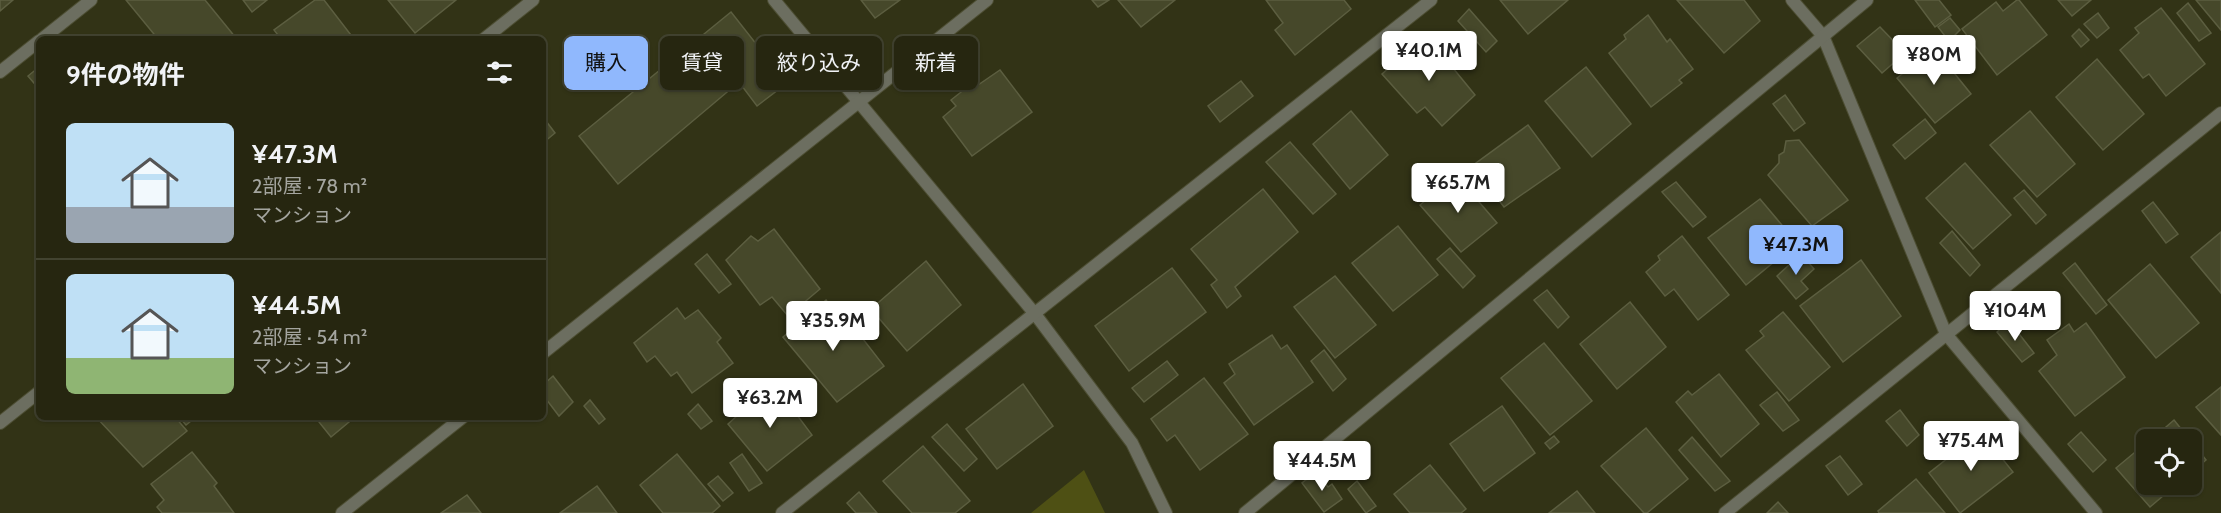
<!DOCTYPE html>
<html lang="ja">
<head>
<meta charset="utf-8">
<style>
	:root { --surface:#262610; --page:#32321e; --text:#f1f3f6; --muted:#a4a59f; --line:#424330; --accent:#90b8fd }
	body { margin:0; font-family:Cabin,"Noto Sans JP",sans-serif; background:var(--page); color:var(--text); height:100vh; display:flex; flex-direction:column; font-size:22px; white-space:nowrap }
	* { box-sizing:border-box; margin:0 }
	p { font-size:20px; color:var(--muted) }
	.icon { flex:none; width:33px; height:33px; fill:none; stroke:currentColor; stroke-width:2; stroke-linecap:round; stroke-linejoin:round }
	.map { position:relative; flex:1; overflow:hidden }
	.sheet { position:absolute; left:36px; top:36px; width:510px; height:384px; display:flex; flex-direction:column; background:var(--surface); border-radius:9px; box-shadow:0 2px 4px #0004,0 0 0 2px var(--line) }
	.sheet>* { flex:none }
	.guide { position:absolute; left:564px; top:36px; width:570px; height:54px; display:flex; gap:12px }
	.controls { position:absolute; left:2136px; top:429px; display:grid; gap:12px }
	.controls a { display:grid; place-items:center; width:66px; height:66px; border-radius:9px; background:var(--surface); box-shadow:0 2px 4px #0004,0 0 0 2px var(--line); font-size:30px }
	.price { position:absolute; translate:-50% -51px; padding:0 14px; border-radius:6px; background:#fff; color:#222; font-size:20px; line-height:39px; filter:drop-shadow(0 2px 3px #0008) }
	.price::after { content:''; position:absolute; left:50%; top:36px; width:18px; height:14px; margin-left:-9px; background:inherit; clip-path:polygon(0 0,100% 0,50% 100%) }
	.price.selected { background:var(--accent); color:#111 }
	ul { padding:0; list-style:none }
	li { display:flex; align-items:center; gap:18px; height:150px; padding:0 30px }
	li+li { border-top:2px solid var(--line) }
	li span { display:grid; place-items:center; flex:none; width:168px; height:120px; border-radius:9px; color:#555 }
	li>.icon { margin-inline-start:auto }
	span .icon { width:72px; height:72px; fill:#fffc; stroke-width:1 }
	li b { font-size:26px }
	h2 { display:flex; justify-content:space-between; align-items:center; height:72px; padding:0 30px; font-size:26px }
	.pill { padding:0 21px; border-radius:9px; background:var(--surface); box-shadow:0 2px 4px #0004,0 0 0 2px var(--line); font-size:21px; line-height:54px }
	.pill.selected { background:var(--accent); color:#111 }
	.map>svg:first-child { display:block }
	.green { fill:#4e5014 }
	.building { fill:#46482a; stroke:#5c5e40; stroke-width:1.5 }
	.lines { fill:none; stroke-linecap:round; stroke-linejoin:round }
	.street-casing { stroke:#4d4e33; stroke-width:14 }
	.street { stroke:#6c6e60; stroke-width:12 }
</style>
</head>
<body>
<div class="map">
<svg width="2221" height="513" viewBox="0 0 2221 513">
	<rect width="100%" height="100%" fill="#323316"/>
	<path class="green" d="M1084 470 1105 513H1031Z"/>
	<g class="building">
		<path d="M0 0H13L0 11Z"/>
		<path d="M126 0H205L236 38 158 39Z"/>
		<path d="M243 0H267L252 12Z"/>
		<path d="M315 0H324L354 39H281L274 30Z"/>
		<path d="M388 0H456L415 33Z"/>
		<path d="M861 0H900L875 18Z"/>
		<path d="M1092 0H1109L1098 7Z"/>
		<path d="M1118 0H1175L1141 27Z"/>
		<path d="M1266 0H1344L1351 9 1295 55 1275 30 1283 23Z"/>
		<path d="M1500 0H1568L1528 34Z"/>
		<path d="M1677 0H1744L1760 21 1724 53Z"/>
		<path d="M1915 0H1939L1951 15 1935 27Z"/>
		<path d="M2017 0H2019L2047 35 1997 75 1962 29 1996 2 2003 11Z"/>
		<path d="M2058 0H2091L2072 16Z"/>
		<path d="M2196 0H2221V30Z"/>
		<path d="M2188 3 2211 33 2199 41 2177 13Z"/>
		<path d="M2161 8 2205 64 2166 96 2149 74 2143 78 2120 50 2139 33 2135 28Z"/>
		<path d="M1469 9 1497 41 1486 52 1458 21Z"/>
		<path d="M731 12 787 83 757 106 739 82 618 184 579 136Z"/>
		<path d="M2098 13 2109 28 2097 38 2084 24Z"/>
		<path d="M1648 15 1667 42 1670 39 1693 69 1679 80 1682 83 1651 107 1609 53 1626 39 1624 35Z"/>
		<path d="M1950 18 1960 30 1949 41 1938 27Z"/>
		<path d="M1880 27 1905 53 1882 73 1857 46Z"/>
		<path d="M2079 29 2089 40 2081 47 2072 36Z"/>
		<path d="M1426 35 1475 95 1442 126 1425 107 1417 113 1382 74Z"/>
		<path d="M1934 48 1971 94 1935 123 1897 78Z"/>
		<path d="M2097 59 2144 114 2103 150 2056 97Z"/>
		<path d="M39 67V89L28 76Z"/>
		<path d="M1586 67 1631 124 1592 157 1545 101Z"/>
		<path d="M1000 70 1032 112 972 156 943 117 956 106 951 100 975 81 978 85Z"/>
		<path d="M1241 81 1253 96 1220 122 1208 106Z"/>
		<path d="M1785 95 1805 123 1794 131 1773 104Z"/>
		<path d="M1351 111 1388 155 1350 189 1313 144Z"/>
		<path d="M2030 111 2075 164 2037 197 1990 145Z"/>
		<path d="M543 117 555 133 543 143Z"/>
		<path d="M1925 119 1936 133 1905 159 1893 145Z"/>
		<path d="M1528 125 1560 168 1504 207 1472 166Z"/>
		<path d="M1799 140 1848 200 1812 226 1768 175 1779 163V155L1784 152 1786 141Z"/>
		<path d="M1290 142 1336 194 1313 214 1266 162Z"/>
		<path d="M1965 163 2011 215 1973 249 1926 198Z"/>
		<path d="M1456 175 1497 223 1461 252 1420 205Z"/>
		<path d="M1676 182 1706 217 1693 227 1662 192Z"/>
		<path d="M1263 189 1298 232 1235 287 1241 296 1227 308 1211 285 1217 280 1191 249Z"/>
		<path d="M2024 190 2046 215 2036 224 2014 198Z"/>
		<path d="M1760 199 1797 243 1746 285 1708 238Z"/>
		<path d="M2153 202 2178 234 2166 243 2142 211Z"/>
		<path d="M1398 226 1438 275 1393 311 1352 263Z"/>
		<path d="M774 229 820 289 788 316 772 297 760 305 726 260 751 236 758 241Z"/>
		<path d="M1952 231 1980 265 1970 276 1940 243Z"/>
		<path d="M2221 232V293L2191 257Z"/>
		<path d="M1682 236 1729 295 1698 320 1674 289 1665 296 1646 272 1660 260 1658 256Z"/>
		<path d="M1450 248 1475 276 1463 288 1437 259Z"/>
		<path d="M707 254 731 284 719 293 695 264Z"/>
		<path d="M1801 254 1814 269 1801 281 1808 289 1796 299 1777 276Z"/>
		<path d="M1861 260 1901 316 1843 362 1800 306Z"/>
		<path d="M926 261 961 305 907 351 871 309Z"/>
		<path d="M2075 263 2107 305 2096 314 2063 273Z"/>
		<path d="M2150 264 2199 323 2156 358 2108 300Z"/>
		<path d="M1172 268 1206 312 1129 371 1095 326Z"/>
		<path d="M1335 276 1376 325 1335 358 1294 307Z"/>
		<path d="M1547 290 1569 317 1558 328 1534 300Z"/>
		<path d="M826 300 850 334 856 330 884 366 837 402 783 337Z"/>
		<path d="M1630 302 1666 347 1617 389 1580 344Z"/>
		<path d="M677 308 685 319 698 310 721 338 717 342 733 363 692 393 677 372 671 376 655 356 647 362 634 343Z"/>
		<path d="M1783 312 1830 367 1789 401 1746 350 1764 336 1760 331Z"/>
		<path d="M2009 321 2034 353 2022 362 1997 332Z"/>
		<path d="M2086 323 2125 377 2075 416 2039 371 2057 355 2047 340 2069 324 2074 332Z"/>
		<path d="M1272 335 1281 349 1287 345 1313 382 1254 425 1224 383 1235 374 1229 364Z"/>
		<path d="M1544 343 1592 401 1550 435 1501 378Z"/>
		<path d="M1324 350 1346 379 1333 391 1311 361Z"/>
		<path d="M1167 361 1178 375 1144 402 1132 388Z"/>
		<path d="M1719 374 1759 424 1721 457 1676 402 1688 391 1692 395Z"/>
		<path d="M553 376 573 402 559 416 543 395V385Z"/>
		<path d="M1204 378 1248 434 1200 470 1175 435 1167 441 1151 419Z"/>
		<path d="M1023 384 1053 426 997 469 966 429Z"/>
		<path d="M2221 387V435L2196 407Z"/>
		<path d="M768 388 777 400 782 395 812 435 767 471 728 424Z"/>
		<path d="M1777 392 1799 420 1783 431 1760 405Z"/>
		<path d="M590 400 605 419 599 424 584 406Z"/>
		<path d="M698 404 712 421 701 429 688 414Z"/>
		<path d="M1502 406 1535 453 1484 491 1450 444Z"/>
		<path d="M1900 410 1919 435 1907 446 1886 421Z"/>
		<path d="M96 417H175L187 431 143 467Z"/>
		<path d="M179 417H196L186 425Z"/>
		<path d="M315 417H355L331 437Z"/>
		<path d="M2174 420 2190 440H2151Z"/>
		<path d="M947 424 977 459 964 471 932 437Z"/>
		<path d="M1646 428 1688 479 1647 513H1644L1601 466Z"/>
		<path d="M1981 432 2013 472 1960 513 1929 473Z"/>
		<path d="M2081 432 2106 460 2093 472 2068 444Z"/>
		<path d="M1554 436 1559 442 1550 449 1545 443Z"/>
		<path d="M1692 437 1730 481 1715 491 1679 450Z"/>
		<path d="M2192 442 2206 460 2192 472Z"/>
		<path d="M2146 443V484H2177L2150 507 2116 468Z"/>
		<path d="M923 446 970 501 955 513H912L883 481Z"/>
		<path d="M192 452 217 483 214 486 234 513H162L157 507 164 500 151 484Z"/>
		<path d="M677 454 720 506 712 513H663L640 485Z"/>
		<path d="M742 454 762 483 749 491 730 463Z"/>
		<path d="M1840 456 1862 484 1848 495 1826 466Z"/>
		<path d="M1430 465 1466 509 1461 513H1410L1394 494Z"/>
		<path d="M1316 472 1328 487 1332 484 1342 499 1324 512 1302 483Z"/>
		<path d="M718 476 733 493 723 501 708 484Z"/>
		<path d="M1916 479 1945 513H1879L1878 511Z"/>
		<path d="M1357 481 1376 506 1366 513 1348 489Z"/>
		<path d="M597 486 617 513H560Z"/>
		<path d="M1577 491 1595 513H1549Z"/>
		<path d="M859 492 877 513H856L847 503Z"/>
		<path d="M467 495 481 513H441Z"/>
		<path d="M1778 502 1788 513H1767Z"/>
	</g>
	<g class="lines">
		<g class="street-casing">
			<g id="street">
				<path d="M774 0 1035 314 1132 443 1166 513"/>
				<path d="M1792 0 1823 36 1946 334 2096 513"/>
				<path d="M42 39 91 0"/>
				<path d="M484 39 533 0"/>
				<path d="M0 72 39 41"/>
				<path d="M543 353 987 0"/>
				<path d="M0 423 39 392"/>
				<path d="M342 513 463 417"/>
				<path d="M782 513 1431 0"/>
				<path d="M1245 513 1867 0"/>
				<path d="M1725 513 2221 113"/>
			</g>
		</g>
		<use href="#street" class="street"/>
	</g>
</svg>
<div class="controls">
<a><svg class="icon" aria-label="locate" viewBox="0 0 24 24"><circle cx="12" cy="12" r="6"/><path d="M12 2v4M12 18v4M2 12h4M18 12h4"/></svg></a>
</div>
<b class="price" style="left:1429px;top:82px">¥40.1M</b>
<b class="price" style="left:1934px;top:86px">¥80M</b>
<b class="price" style="left:1458px;top:214px">¥65.7M</b>
<b class="price selected" style="left:1796px;top:276px">¥47.3M</b>
<b class="price" style="left:2015px;top:342px">¥104M</b>
<b class="price" style="left:833px;top:352px">¥35.9M</b>
<b class="price" style="left:770px;top:429px">¥63.2M</b>
<b class="price" style="left:1971px;top:472px">¥75.4M</b>
<b class="price" style="left:1322px;top:492px">¥44.5M</b>
<div class="guide">
<a class="pill selected">購入</a>
<a class="pill">賃貸</a>
<a class="pill">絞り込み</a>
<a class="pill">新着</a>
</div>
<section class="sheet">
<h2>9件の物件<svg class="icon" aria-label="filters" viewBox="0 0 24 24"><path d="M4 7h16M4 17h16"/><circle cx="9" cy="7" r="2"/><circle cx="15" cy="17" r="2"/></svg></h2>
<ul>
<li><span style="background:linear-gradient(#bfe0f5 70%,#9aa5b1 0)"><svg class="icon" aria-label="home" viewBox="0 0 24 24"><path d="M3 11l9-7 9 7M6 9v11h12V9"/></svg></span><div><b>¥47.3M</b><p>2部屋 · 78 m²</p><p>マンション</p></div></li>
<li><span style="background:linear-gradient(#bfe0f5 70%,#8fb573 0)"><svg class="icon" aria-label="home" viewBox="0 0 24 24"><path d="M3 11l9-7 9 7M6 9v11h12V9"/></svg></span><div><b>¥44.5M</b><p>2部屋 · 54 m²</p><p>マンション</p></div></li>
</ul>
</section>
</div>
</body>
</html>
